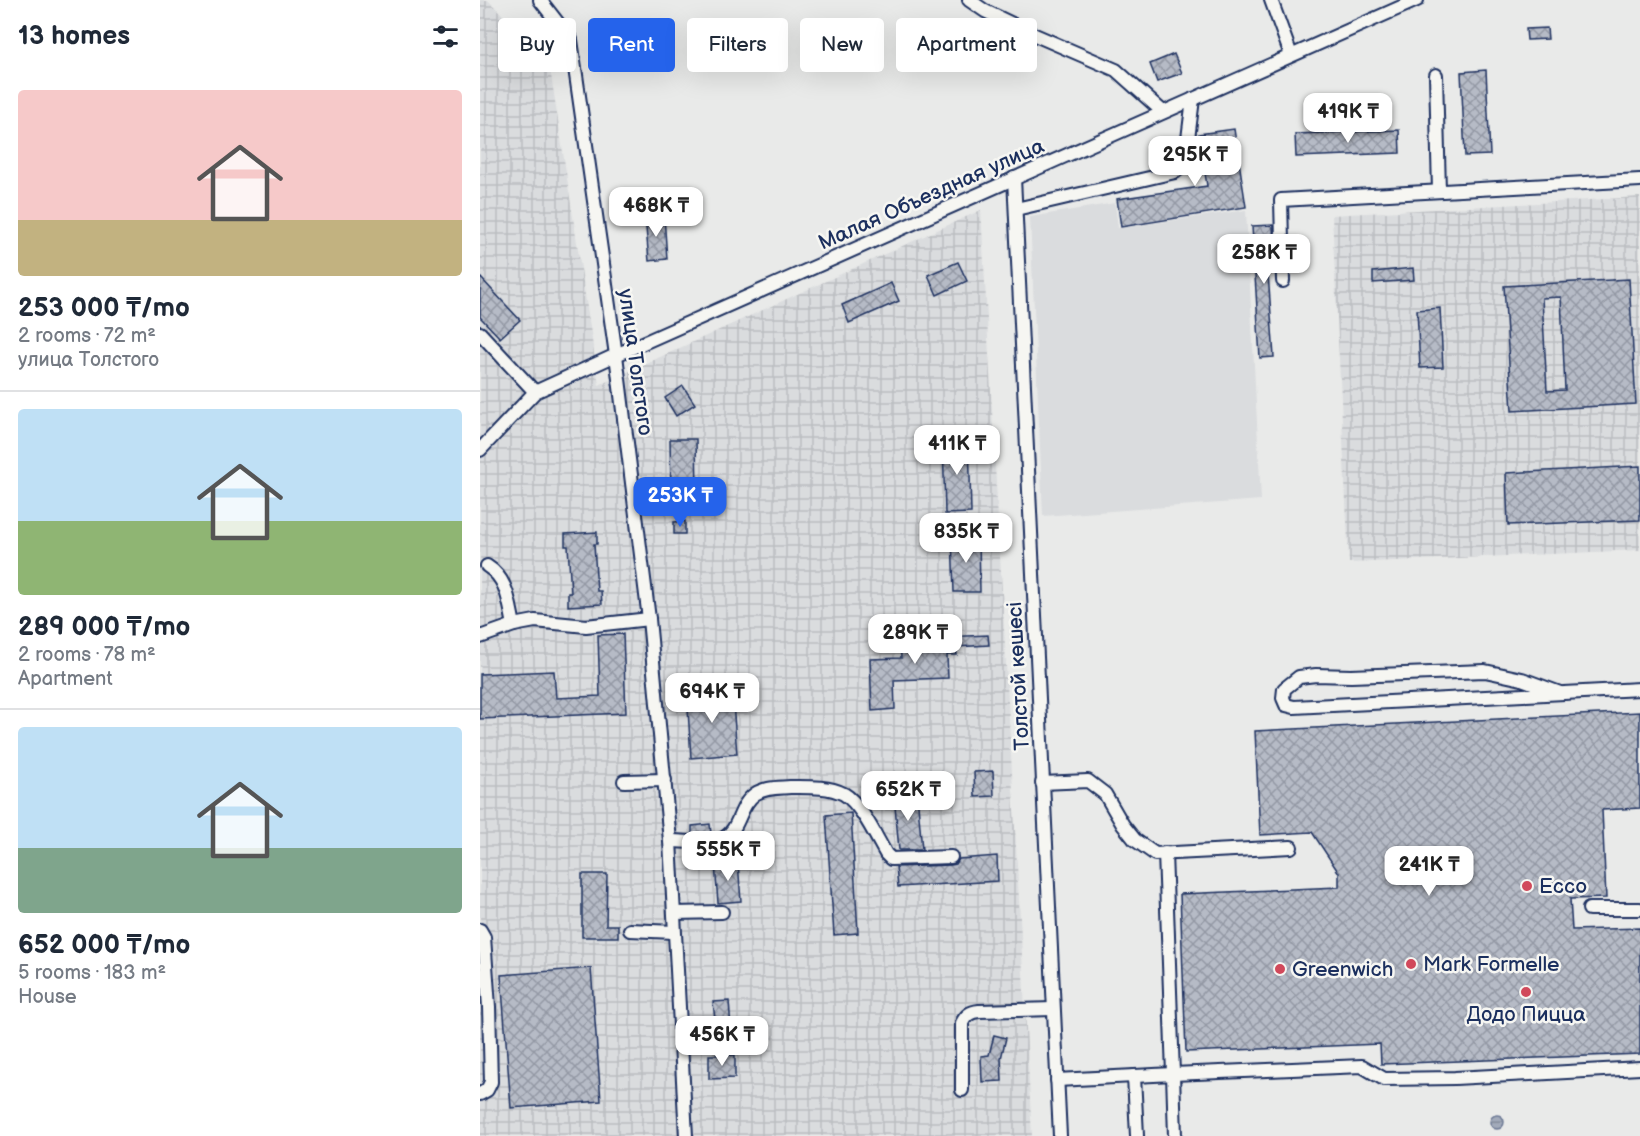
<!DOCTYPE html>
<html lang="en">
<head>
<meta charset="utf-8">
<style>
	:root { --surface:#fff; --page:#f6f6f7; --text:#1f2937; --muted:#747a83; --line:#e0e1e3; --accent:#2563eb }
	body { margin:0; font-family:"Balsamiq Sans",sans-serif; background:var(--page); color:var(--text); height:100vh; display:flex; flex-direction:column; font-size:22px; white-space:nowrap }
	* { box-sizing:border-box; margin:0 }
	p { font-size:20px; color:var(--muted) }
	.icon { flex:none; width:33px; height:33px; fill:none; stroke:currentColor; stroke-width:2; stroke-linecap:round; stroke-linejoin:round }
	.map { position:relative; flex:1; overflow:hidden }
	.details { display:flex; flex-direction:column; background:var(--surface); width:480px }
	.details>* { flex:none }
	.hud { position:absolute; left:18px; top:18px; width:570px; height:54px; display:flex; gap:12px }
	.price { position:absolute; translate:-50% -51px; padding:0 14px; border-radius:12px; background:#fff; color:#222; font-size:20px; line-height:39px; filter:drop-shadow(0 2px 3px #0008) }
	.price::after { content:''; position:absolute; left:50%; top:36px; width:18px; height:14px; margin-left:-9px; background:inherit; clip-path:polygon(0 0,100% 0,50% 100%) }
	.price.selected { background:var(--accent); color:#fff }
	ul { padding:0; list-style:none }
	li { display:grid; align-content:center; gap:12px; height:318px; padding:0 18px }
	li+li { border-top:2px solid var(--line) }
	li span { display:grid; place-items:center; height:186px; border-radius:6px; color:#555 }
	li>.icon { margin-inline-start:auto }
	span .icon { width:108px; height:108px; fill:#fffc; stroke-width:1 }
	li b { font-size:26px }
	h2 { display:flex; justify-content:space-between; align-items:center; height:72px; padding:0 18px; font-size:26px }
	.pill { padding:0 21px; border-radius:6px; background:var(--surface); box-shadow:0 6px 24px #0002; font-size:21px; line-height:54px }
	.pill.selected { background:var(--accent); color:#fff }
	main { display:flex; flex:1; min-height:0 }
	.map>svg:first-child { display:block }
	.built { fill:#dadcde }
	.industrial { fill:url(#industrial-grid) }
	.water { fill:url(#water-rules); stroke:#6c7995; stroke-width:1.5 }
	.building { fill:url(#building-cross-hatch); stroke:#1b2f5e; stroke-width:1.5; fill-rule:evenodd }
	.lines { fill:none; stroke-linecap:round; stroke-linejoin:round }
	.minor-casing { stroke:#1b2f5e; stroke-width:16 }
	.minor { stroke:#f6f6f2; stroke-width:12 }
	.poi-dot { fill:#d1495b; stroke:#f6f6f2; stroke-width:2 }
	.labels { text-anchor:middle; stroke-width:5; stroke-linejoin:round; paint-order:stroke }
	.street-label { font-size:21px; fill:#1b2f5e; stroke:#f6f6f2 }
	.poi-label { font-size:21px; fill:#1b2f5e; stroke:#f6f6f2; text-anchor:start }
</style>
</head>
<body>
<main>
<section class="details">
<h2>13 homes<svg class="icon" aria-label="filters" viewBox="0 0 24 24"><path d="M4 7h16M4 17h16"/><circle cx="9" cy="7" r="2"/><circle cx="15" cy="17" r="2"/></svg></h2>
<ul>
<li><span style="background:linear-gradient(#f6c9c9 70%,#c2b280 0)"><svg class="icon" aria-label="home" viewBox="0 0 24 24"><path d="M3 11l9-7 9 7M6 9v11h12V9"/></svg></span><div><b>253 000 ₸/mo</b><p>2 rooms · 72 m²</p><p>улица Толстого</p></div></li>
<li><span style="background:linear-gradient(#bfe0f5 60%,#8fb573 0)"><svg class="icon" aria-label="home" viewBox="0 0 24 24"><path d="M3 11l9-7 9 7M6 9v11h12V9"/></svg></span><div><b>289 000 ₸/mo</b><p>2 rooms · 78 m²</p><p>Apartment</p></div></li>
<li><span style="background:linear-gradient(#bfe0f5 65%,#7fa58c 0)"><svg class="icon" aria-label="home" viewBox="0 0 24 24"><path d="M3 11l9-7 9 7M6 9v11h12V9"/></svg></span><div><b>652 000 ₸/mo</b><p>5 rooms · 183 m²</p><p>House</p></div></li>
</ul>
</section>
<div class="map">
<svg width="1160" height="1136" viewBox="0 0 1160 1136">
	<defs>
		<pattern id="industrial-grid" width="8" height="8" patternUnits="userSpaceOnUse" patternTransform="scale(1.5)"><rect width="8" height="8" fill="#dadcde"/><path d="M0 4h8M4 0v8" fill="none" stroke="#babdc1"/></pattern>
		<pattern id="water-rules" width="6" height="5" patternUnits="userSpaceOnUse" patternTransform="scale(1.5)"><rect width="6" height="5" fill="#a2aaba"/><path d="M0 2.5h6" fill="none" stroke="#838b9a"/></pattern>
		<pattern id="building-cross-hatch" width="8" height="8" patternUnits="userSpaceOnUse" patternTransform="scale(1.5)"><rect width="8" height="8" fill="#b6bbc6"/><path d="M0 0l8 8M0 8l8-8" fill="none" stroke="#9398a4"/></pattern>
	</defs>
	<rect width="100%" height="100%" fill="#e9eae9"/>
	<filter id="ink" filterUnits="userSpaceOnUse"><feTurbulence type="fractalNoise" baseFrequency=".0167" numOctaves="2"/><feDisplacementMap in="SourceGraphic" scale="12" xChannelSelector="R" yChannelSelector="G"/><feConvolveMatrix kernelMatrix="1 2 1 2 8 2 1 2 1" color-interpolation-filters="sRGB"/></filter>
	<g filter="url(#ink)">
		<path class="built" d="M635 203 638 228 766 210 781 500 563 516 550 217Z"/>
		<g class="industrial">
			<path d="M0 0H8L69 62 119 385 501 210 552 1136H0Z"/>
			<path d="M1160 197V550L869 563 852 215Z"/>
		</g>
		<circle class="water" cx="1017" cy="1122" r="7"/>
		<g class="building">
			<path d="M1067 28 1068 39 1047 40 1046 29Z"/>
			<path d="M694 54 702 73 677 82 670 64Z"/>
			<path d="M1006 70 1010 155 985 156 981 72Z"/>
			<path d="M754 129 766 207 641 227 637 199 727 186 719 134Z"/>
			<path d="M919 130 920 153 816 157 815 134Z"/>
			<path d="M184 216 187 259 169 261 165 217Z"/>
			<path d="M793 225 795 273H788L794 357 780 358 772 226Z"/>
			<path d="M478 262 487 281 457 295 448 275Z"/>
			<path d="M933 268 934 280 893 283V272Z"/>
			<path d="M0 277 40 320 20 338 0 317Z"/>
			<path d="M1149 279 1156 404 1032 411 1024 286ZM1081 297 1085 390 1067 391 1062 298Z"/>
			<path d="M411 283 419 301 369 323 362 305Z"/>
			<path d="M960 308 963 367 940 368 937 310Z"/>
			<path d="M203 386 215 404 196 416 185 398Z"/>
			<path d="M489 437 491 513 465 514 463 438Z"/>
			<path d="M190 439H216L217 492 191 493Z"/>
			<path d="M1160 466V520L1028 525 1026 473Z"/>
			<path d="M205 521V534H194V522Z"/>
			<path d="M117 532V544H114L117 591H121L122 604 88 606V593H91L88 546H85V534Z"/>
			<path d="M499 536 500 592H474L472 537Z"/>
			<path d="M143 634 146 713 0 719V674L74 671 76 698 120 696 118 635Z"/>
			<path d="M508 635 509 645 476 647 477 655H467L468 678 414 680 415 709 392 711 390 659 421 658 420 639Z"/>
			<path d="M252 690 257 754 211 758 207 693Z"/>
			<path d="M1160 712V808L1122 810 1126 898 1090 899 1092 930 1160 928V1054L901 1064 900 1044 706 1052 700 894 859 887V873L832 832 780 835 775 731Z"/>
			<path d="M513 771 514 796 495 797 494 772Z"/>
			<path d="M437 793 442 850H419L414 795Z"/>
			<path d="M371 813 378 933 354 935 346 815Z"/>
			<path d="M230 824 231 833 212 834V826Z"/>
			<path d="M517 856 518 881 418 887 416 867 471 865 476 864 479 859Z"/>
			<path d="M258 862 261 901 238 903 235 864Z"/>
			<path d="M102 874H127L126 925H138V937H102Z"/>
			<path d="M111 968 121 1101 31 1108 21 975Z"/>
			<path d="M249 1001 251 1028 236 1029 233 1002Z"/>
			<path d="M514 1035 526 1038 521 1058 522 1081 502 1082 501 1056 509 1055Z"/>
			<path d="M229 1055H255V1078L229 1079Z"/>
		</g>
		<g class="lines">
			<g class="minor-casing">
				<g id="minor">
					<path d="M60 0 91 40 136 355 169 619 190 841 206 1136"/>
					<path d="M489 0 505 11 555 35 636 70 683 112"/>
					<path d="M791 0 811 55"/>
					<path d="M956 75 959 191"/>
					<path d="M534 178 580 1136"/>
					<path d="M536 209 695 172 701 167 706 155 713 99"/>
					<path d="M803 281 801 200 1160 180"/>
					<path d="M0 333 55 392"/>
					<path d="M0 450 55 392 136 355 937 0"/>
					<path d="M7 566C28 579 29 603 34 625"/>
					<path d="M0 637 34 625 55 621 106 626 169 619"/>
					<path d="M1080 693 1042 679 1005 671 871 676 836 675 819 677 804 689 803 698 806 705 814 707 1160 689"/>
					<path d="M144 781 185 780"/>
					<path d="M562 783 608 781 625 794 643 825 655 840 675 854 811 847"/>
					<path d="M190 841C203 841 233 845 244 838 260 829 259 805 275 794 285 787 299 788 310 787 327 787 349 786 364 794 381 804 396 837 406 854L411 859 471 857"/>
					<path d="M685 853 693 1074 882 1066 904 1079 975 1078 1160 1068"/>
					<path d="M1109 909H1160"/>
					<path d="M194 913 242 912"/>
					<path d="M0 930 4 937 9 1007 11 1082 7 1090 0 1094"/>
					<path d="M150 930 194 932"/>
					<path d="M654 1076 657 1136"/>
					<path d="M577 1080 693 1074 695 1136"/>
					<path d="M482 1090V1023C486 1015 490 1012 499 1011L573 1009"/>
				</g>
			</g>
			<use href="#minor" class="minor"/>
		</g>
	</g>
	<g class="poi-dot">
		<circle cx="1047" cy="886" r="6"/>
		<circle cx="931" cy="964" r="6"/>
		<circle cx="800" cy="969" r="6"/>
		<circle cx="1046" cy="992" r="6"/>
	</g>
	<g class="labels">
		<g class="street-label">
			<text transform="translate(451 194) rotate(-24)" y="7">Малая Объездная улица</text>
			<text transform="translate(156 362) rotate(82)" y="7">улица Толстого</text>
			<text transform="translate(538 676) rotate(-93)" y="7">Толстой көшесі</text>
		</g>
		<g class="poi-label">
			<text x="1059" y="893">Ecco</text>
			<text x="943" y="971">Mark Formelle</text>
			<text x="812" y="976">Greenwich</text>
			<text x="1046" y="1021" text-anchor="middle">Додо Пицца</text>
		</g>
	</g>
</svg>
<b class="price" style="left:868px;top:144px">419K ₸</b>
<b class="price" style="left:715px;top:187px">295K ₸</b>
<b class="price" style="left:176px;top:238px">468K ₸</b>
<b class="price" style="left:784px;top:285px">258K ₸</b>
<b class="price" style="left:477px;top:476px">411K ₸</b>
<b class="price selected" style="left:200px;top:528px">253K ₸</b>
<b class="price" style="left:486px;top:564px">835K ₸</b>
<b class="price" style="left:435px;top:665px">289K ₸</b>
<b class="price" style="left:232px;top:724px">694K ₸</b>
<b class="price" style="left:428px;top:822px">652K ₸</b>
<b class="price" style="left:248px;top:882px">555K ₸</b>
<b class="price" style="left:949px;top:897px">241K ₸</b>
<b class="price" style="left:242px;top:1067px">456K ₸</b>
<div class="hud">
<a class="pill">Buy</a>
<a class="pill selected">Rent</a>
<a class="pill">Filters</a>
<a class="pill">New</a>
<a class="pill">Apartment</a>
</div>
</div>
</main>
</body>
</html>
